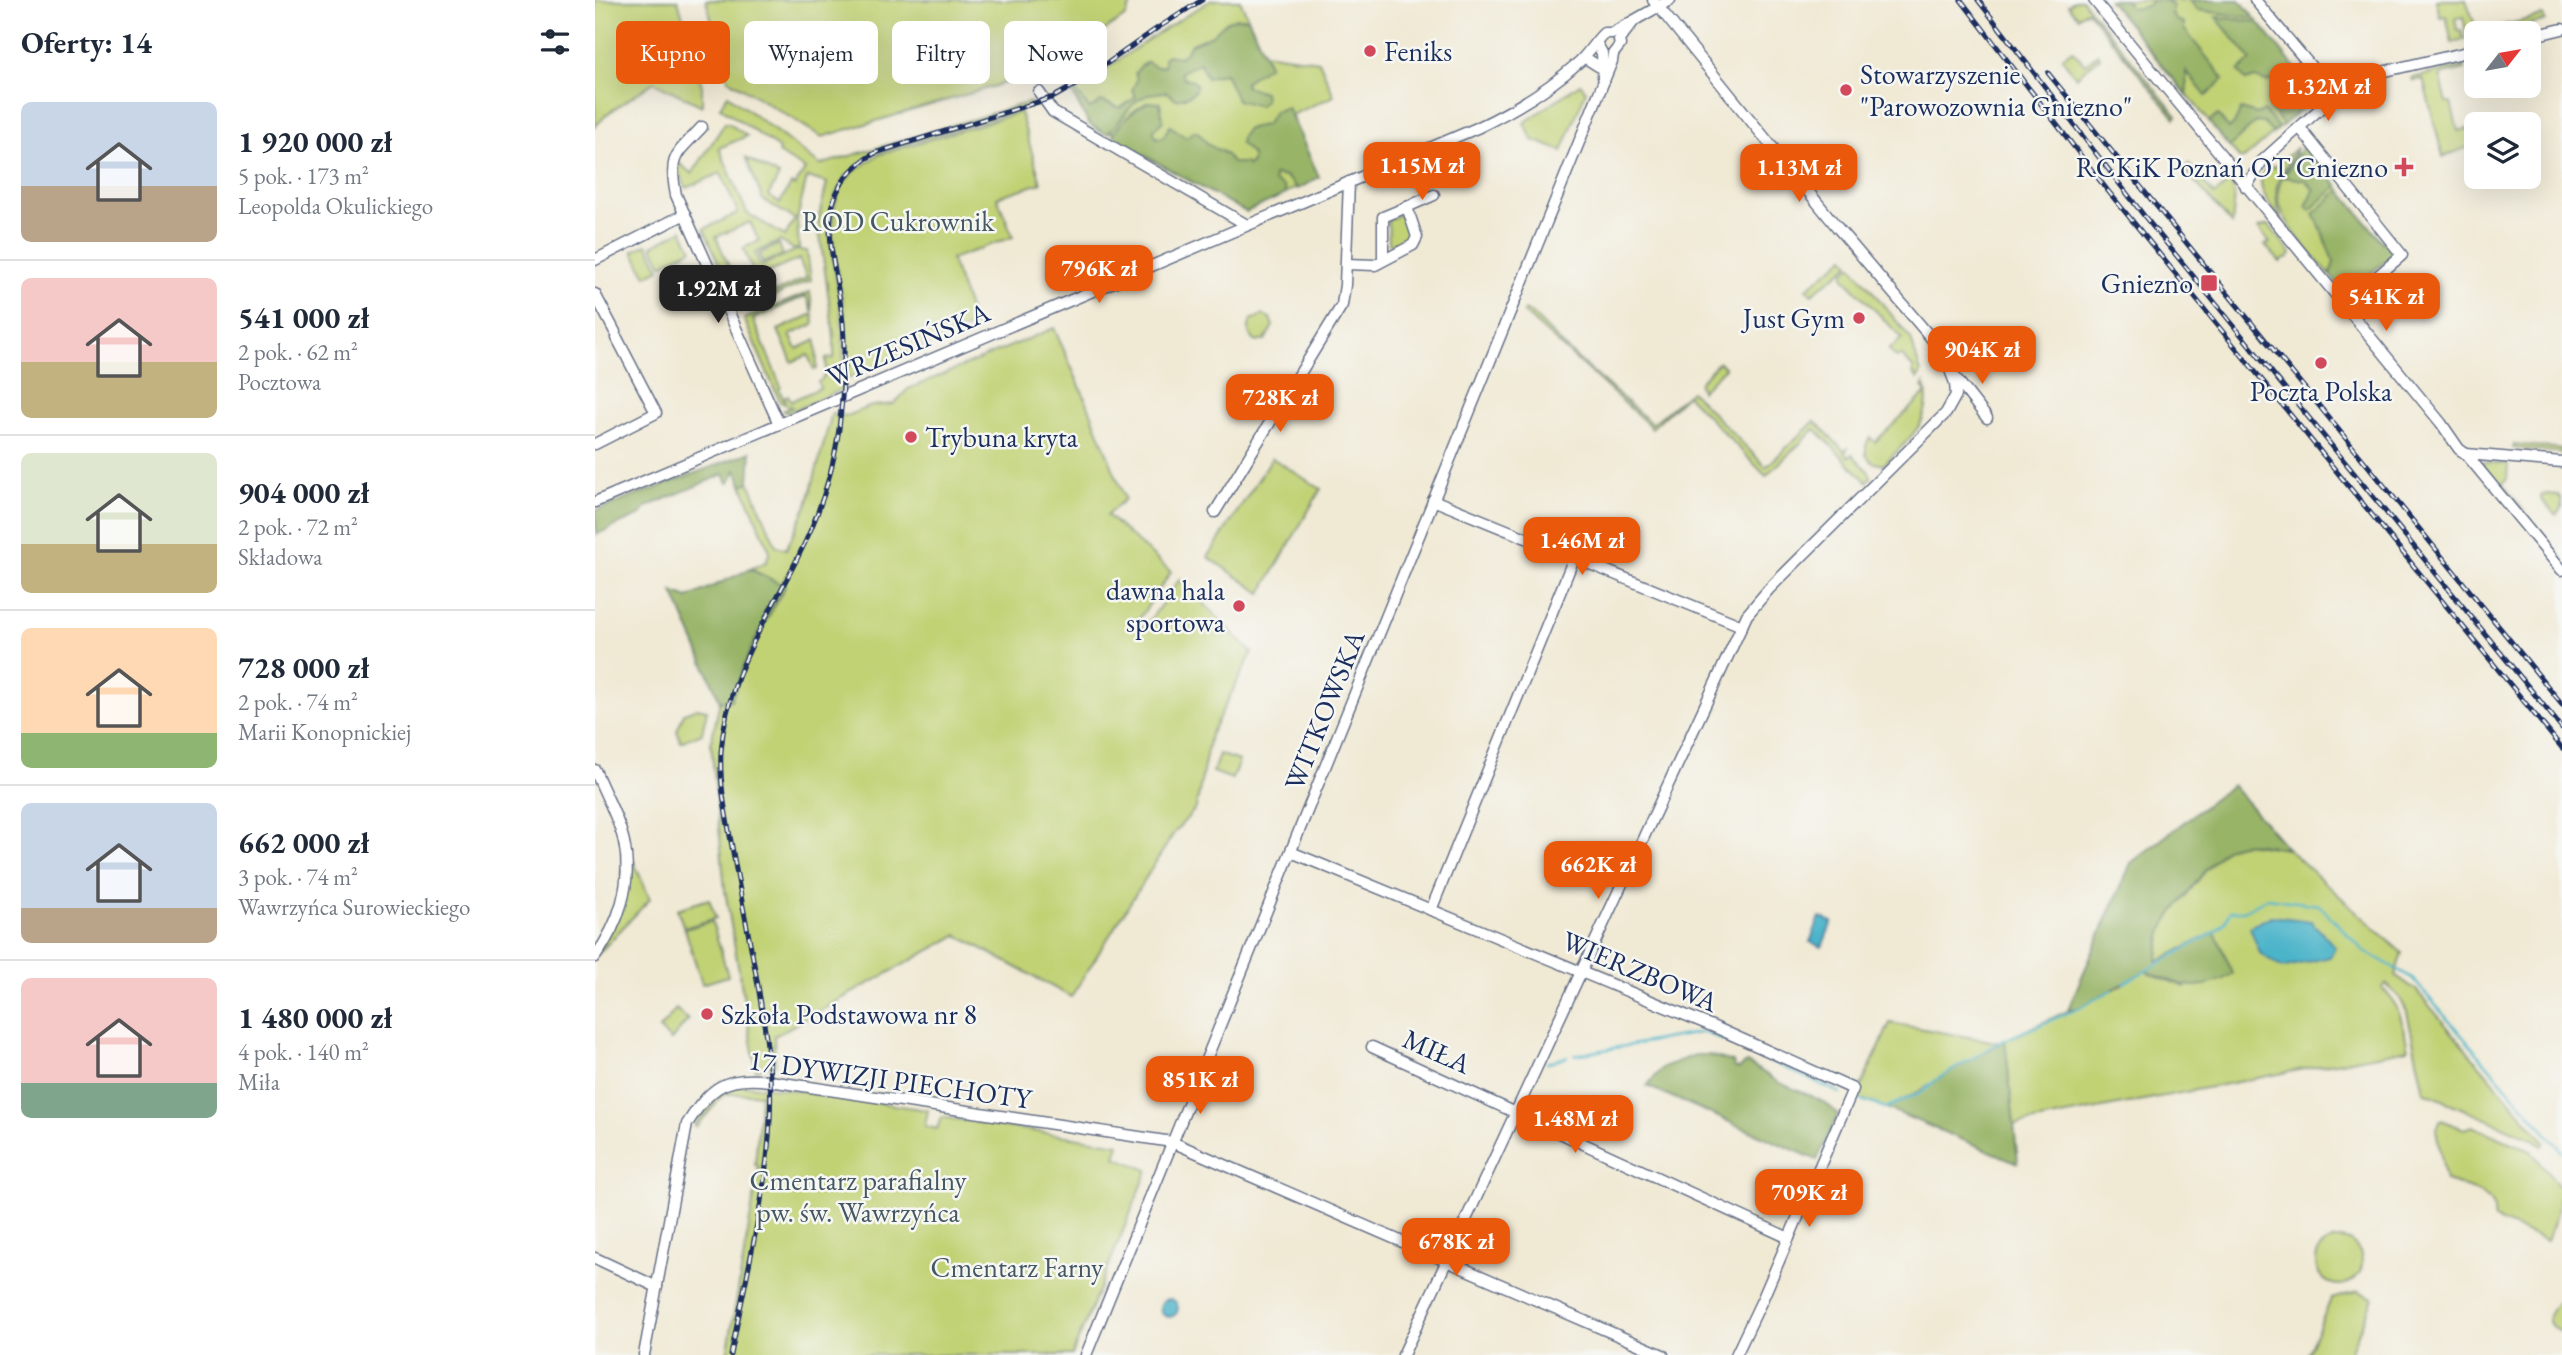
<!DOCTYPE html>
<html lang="pl">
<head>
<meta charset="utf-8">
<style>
	:root { --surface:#fff; --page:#f2f2f3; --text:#1f2937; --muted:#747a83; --line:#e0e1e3; --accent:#ea580c }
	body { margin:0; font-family:"EB Garamond",serif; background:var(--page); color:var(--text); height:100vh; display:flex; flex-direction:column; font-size:26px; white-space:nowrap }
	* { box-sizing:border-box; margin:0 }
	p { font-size:23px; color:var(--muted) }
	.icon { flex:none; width:38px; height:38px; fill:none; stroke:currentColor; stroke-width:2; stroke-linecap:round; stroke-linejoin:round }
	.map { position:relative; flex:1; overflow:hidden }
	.side { display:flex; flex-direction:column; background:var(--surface); width:595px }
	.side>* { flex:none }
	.banner { position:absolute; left:21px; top:21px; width:665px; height:63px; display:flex; gap:14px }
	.needle { width:46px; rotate:59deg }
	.buttons { position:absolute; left:1869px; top:21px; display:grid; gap:14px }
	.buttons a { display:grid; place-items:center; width:77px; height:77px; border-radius:10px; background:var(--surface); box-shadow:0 7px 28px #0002; font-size:35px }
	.price { position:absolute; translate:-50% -60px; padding:0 16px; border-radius:14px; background:var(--accent); color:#fff; font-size:23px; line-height:46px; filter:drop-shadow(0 2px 4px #0008) }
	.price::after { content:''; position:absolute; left:50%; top:42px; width:21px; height:16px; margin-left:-10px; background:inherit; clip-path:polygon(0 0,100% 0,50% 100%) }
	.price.on { background:#222; color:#fff }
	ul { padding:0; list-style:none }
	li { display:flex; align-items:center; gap:21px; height:175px; padding:0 21px }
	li+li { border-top:2px solid var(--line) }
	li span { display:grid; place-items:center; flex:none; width:196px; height:140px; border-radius:10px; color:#555 }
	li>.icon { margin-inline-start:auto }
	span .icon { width:84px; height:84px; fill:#fffc; stroke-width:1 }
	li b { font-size:30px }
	h2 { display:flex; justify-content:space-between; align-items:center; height:84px; padding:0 21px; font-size:30px }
	.chip { padding:0 24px; border-radius:10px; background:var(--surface); box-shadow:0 7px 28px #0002; font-size:24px; line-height:63px }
	.chip.on { background:var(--accent); color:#fff }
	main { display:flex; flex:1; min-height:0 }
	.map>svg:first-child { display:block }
	.green { fill:#c1d275; stroke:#6e806a; stroke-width:2; fill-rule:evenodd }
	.forest { fill:#98b466; stroke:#5a7262; stroke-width:2 }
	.water { fill:#4bb4c9; stroke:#337294; stroke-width:2 }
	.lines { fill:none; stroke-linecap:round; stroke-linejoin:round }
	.stream { stroke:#4bb4c9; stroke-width:2.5 }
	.minor-casing { stroke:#667087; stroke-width:13 }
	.minor { stroke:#fff; stroke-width:10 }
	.rail-casing { stroke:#1b2f5e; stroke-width:5 }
	.rail { stroke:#f6f6f2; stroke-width:2.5; stroke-dasharray:8; stroke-linecap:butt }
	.poi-dot { fill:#d1495b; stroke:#f6f6f2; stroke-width:2.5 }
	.labels { text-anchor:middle; stroke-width:5; stroke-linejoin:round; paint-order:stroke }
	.poi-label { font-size:28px; fill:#1b2f5e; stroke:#f6f6f2; text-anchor:start }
	.park-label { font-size:28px; fill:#445864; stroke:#f6f6f2 }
	.street-label { font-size:28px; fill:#1b2f5e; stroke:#f6f6f2 }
</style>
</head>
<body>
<main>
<section class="side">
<h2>Oferty: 14<svg class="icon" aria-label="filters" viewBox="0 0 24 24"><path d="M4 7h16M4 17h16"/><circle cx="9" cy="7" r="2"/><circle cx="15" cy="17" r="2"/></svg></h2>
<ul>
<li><span style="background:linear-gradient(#c9d6e8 60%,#b9a48a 0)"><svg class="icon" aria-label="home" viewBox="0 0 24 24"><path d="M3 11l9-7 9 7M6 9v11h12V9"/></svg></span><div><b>1 920 000 zł</b><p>5 pok. · 173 m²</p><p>Leopolda Okulickiego</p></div></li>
<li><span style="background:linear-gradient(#f6c9c9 60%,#c2b280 0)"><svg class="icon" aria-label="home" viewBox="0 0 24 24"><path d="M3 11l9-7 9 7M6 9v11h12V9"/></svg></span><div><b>541 000 zł</b><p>2 pok. · 62 m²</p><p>Pocztowa</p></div></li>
<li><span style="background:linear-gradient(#dfe7d0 65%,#c2b280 0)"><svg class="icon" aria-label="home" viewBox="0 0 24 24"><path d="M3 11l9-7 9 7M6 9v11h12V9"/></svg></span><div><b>904 000 zł</b><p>2 pok. · 72 m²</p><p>Składowa</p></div></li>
<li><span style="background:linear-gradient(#ffd9b3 75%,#8fb573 0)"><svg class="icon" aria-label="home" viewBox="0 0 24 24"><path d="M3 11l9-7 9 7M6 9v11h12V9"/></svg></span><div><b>728 000 zł</b><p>2 pok. · 74 m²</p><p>Marii Konopnickiej</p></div></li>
<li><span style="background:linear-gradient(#c9d6e8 75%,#b9a48a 0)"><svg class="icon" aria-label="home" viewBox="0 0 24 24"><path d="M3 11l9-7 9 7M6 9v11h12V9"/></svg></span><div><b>662 000 zł</b><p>3 pok. · 74 m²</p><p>Wawrzyńca Surowieckiego</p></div></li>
<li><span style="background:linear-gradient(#f6c9c9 75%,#7fa58c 0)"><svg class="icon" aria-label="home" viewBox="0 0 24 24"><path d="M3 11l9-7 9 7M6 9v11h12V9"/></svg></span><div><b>1 480 000 zł</b><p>4 pok. · 140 m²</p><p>Miła</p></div></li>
</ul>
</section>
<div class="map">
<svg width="1967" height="1355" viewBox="0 0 1967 1355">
	<rect width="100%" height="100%" fill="#f6f6f2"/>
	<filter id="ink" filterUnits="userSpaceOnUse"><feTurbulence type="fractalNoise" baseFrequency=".0143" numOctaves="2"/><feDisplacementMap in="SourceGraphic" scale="14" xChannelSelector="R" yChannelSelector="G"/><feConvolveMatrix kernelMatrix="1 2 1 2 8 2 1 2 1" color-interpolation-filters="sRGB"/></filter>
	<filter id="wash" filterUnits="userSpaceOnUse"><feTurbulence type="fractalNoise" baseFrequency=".00686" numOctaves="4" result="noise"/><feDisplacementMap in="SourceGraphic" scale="28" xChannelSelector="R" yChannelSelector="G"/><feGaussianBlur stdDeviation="1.57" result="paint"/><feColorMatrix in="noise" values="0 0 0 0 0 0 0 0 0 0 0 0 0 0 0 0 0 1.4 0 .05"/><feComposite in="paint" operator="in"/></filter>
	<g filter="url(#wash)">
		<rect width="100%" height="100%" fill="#f0e9d4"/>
		<g class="green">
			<path d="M0 0H83L107 86V106L59 82 12 114 0 127Z"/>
			<path d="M111 0H538L531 16 462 62 437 75 227 137 133 79Z"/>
			<path d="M616 0H645L669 53 724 61 739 96 696 115 724 177 651 212 522 141 517 132C496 138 486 109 477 92L551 41Z"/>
			<path d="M1480 0H1487L1582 116 1580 118 1492 10 1483 17 1473 5Z"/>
			<path d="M1514 0H1645L1713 84 1712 104 1649 159 1644 158Z"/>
			<path d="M1841 0H1871L1883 33 1881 37 1872 39 1868 17 1860 18 1862 30H1866L1869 40 1857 43 1851 16 1845 17Z"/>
			<path d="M1948 16 1950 21 1911 30 1909 25Z"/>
			<path d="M1477 50 1490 64 1503 54 1505 57 1481 77 1467 58Z"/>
			<path d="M1869 66 1870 69 1845 75 1852 103H1856L1863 131 1881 127V144L1848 157 1828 79 1818 81 1817 78Z"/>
			<path d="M985 84 991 91 967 151 938 140 929 123Z"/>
			<path d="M133 95 225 165 435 102 438 105 280 153C216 189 237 243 245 303 249 332 249 360 248 389L193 413 188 411 197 407 185 402 149 319 215 292 218 312 211 296 158 319 186 387 184 389 190 403 189 397 193 395 196 401 225 388 223 382C232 377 231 369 231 359L239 358V336L223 221 232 183 212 177 202 220 204 248 200 250 185 241 160 253 166 266 201 250 212 251 216 280 145 311 109 229 143 213 126 173 91 188 83 170V162L97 174 130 123H133L152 136 124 148 152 213 190 236 200 219 168 200 151 158 184 176 173 196 185 203 196 184 200 186 210 169 183 153 184 150 182 147 125 107ZM155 222 164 241 148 248 161 278 204 259 212 278 151 305 121 237Z"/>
			<path d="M425 112 446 183 402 197 418 237 356 259 380 325 252 379C252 359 252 339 250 319 246 280 226 223 247 186 256 171 269 165 283 155Z"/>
			<path d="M1702 147C1683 182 1674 183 1688 225 1678 206 1654 186 1673 165L1679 168Z"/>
			<path d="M1701 153 1721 156V160L1788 243 1790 240 1796 259H1793L1761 285 1764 287 1757 292 1750 284 1744 286C1726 263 1683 224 1683 194 1683 180 1694 165 1701 153Z"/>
			<path d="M1594 164 1619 195 1635 182C1643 193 1638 210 1637 224L1589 169Z"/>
			<path d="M809 212 817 236 814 242 798 249 797 243 794 244 793 220Z"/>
			<path d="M1674 225 1696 253 1695 256 1685 262 1670 245 1675 243 1663 228Z"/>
			<path d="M87 230 97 249 67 265 57 246Z"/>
			<path d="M52 244 65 269 51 276 38 251Z"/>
			<path d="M184 244 188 255 168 263 164 254Z"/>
			<path d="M1250 257 1255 264 1217 294 1211 289Z"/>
			<path d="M1257 266 1316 339 1326 373 1323 379 1318 373V367L1306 355 1302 358 1294 350 1307 338 1249 278V272Z"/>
			<path d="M930 310 937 314 975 352 1057 424 1096 391 1171 467 1220 421 1249 451 1252 449 1250 453 1254 457 1257 454 1274 472 1276 478 1272 482 1220 429 1171 476 1092 395 1057 428 929 313Z"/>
			<path d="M218 314 219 324 195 335 202 349 221 340 222 369 219 370 213 355 197 362 183 330Z"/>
			<path d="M668 315 675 318 678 326 670 340 661 342C653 334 652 330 656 320Z"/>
			<path d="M459 328 491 400 530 499 512 515 576 572 542 622 549 628 585 579 657 653 615 735 601 808 579 833 476 997 362 935 179 1036 180 1064 161 1070 130 890 116 743 125 701 190 587 155 569 171 562 175 551 147 485 154 482 181 546 191 549 212 505 237 413 251 416 277 406 299 404 313 389Z"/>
			<path d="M1124 362 1130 368 1106 391 1104 385 1106 380Z"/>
			<path d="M1329 383C1341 420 1312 441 1288 465L1277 462 1271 455V445L1275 438 1280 442 1331 393 1327 387Z"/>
			<path d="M1919 444 1967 449V453L1918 448Z"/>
			<path d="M677 458 726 489 666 593 613 557Z"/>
			<path d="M1885 462 1913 464 1912 479 1907 484 1967 558V563Z"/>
			<path d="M1951 494 1963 495 1966 499V508L1961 515 1946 499V496Z"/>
			<path d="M102 708 112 710 107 733 86 742 82 731 89 713Z"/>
			<path d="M624 754 644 761 637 779 618 772Z"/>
			<path d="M29 840 55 899 0 957 25 911Z"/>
			<path d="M1649 843 1693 849 1807 953 1800 975 1821 990 1950 1142 1947 1146 1940 1140 1829 1092 1812 1012 1805 998 1791 984 1787 988C1806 1006 1808 1025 1813 1049L1419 1125 1410 1040 1517 990 1550 971 1590 987 1585 950 1562 963 1567 930 1574 917 1619 860 1631 848Z"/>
			<path d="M114 899 121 918 89 928 82 909Z"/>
			<path d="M117 921 133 976 107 984 90 929Z"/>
			<path d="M81 1009 93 1020 76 1040 64 1029Z"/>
			<path d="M1295 1023 1401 1042 1403 1043C1366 1066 1330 1090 1291 1108L1261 1098Z"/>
			<path d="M143 1085 198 1090 333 1110 330 1126 342 1129 346 1117 524 1144 520 1157 553 1170 477 1355H132L164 1167 160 1165 166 1094H129L101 1127 99 1125 122 1094Z"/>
			<path d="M1846 1120 1869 1129 1877 1126 1936 1151 1965 1187C1967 1206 1958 1223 1952 1241L1899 1219C1904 1193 1869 1187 1851 1181L1841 1130Z"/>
			<circle cx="1744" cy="1262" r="23"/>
			<path d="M1763 1291 1778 1298 1754 1355H1712L1736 1299Z"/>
			<path d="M1967 1297V1333C1944 1322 1955 1311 1967 1297Z"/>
		</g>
		<g class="forest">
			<path d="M1514 0H1530L1536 8C1545 9 1553 8 1558 0H1570L1578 6 1577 14 1581 20 1589 23V29L1629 79 1611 96 1591 71 1592 96Z"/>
			<path d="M1595 0H1645L1659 18 1602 10Z"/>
			<path d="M1621 17 1663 22 1705 74 1671 82 1660 78 1651 81 1644 71 1656 60Z"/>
			<path d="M642 18H653L674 65 650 82V86L669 92 670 100 664 106 642 100 630 73 612 78 605 63 586 72 588 78 597 80 602 85C599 96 591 97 581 99L571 92C534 93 534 116 512 134L494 124 477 92 480 90 495 109 507 101 525 108 541 97 537 90 542 80 540 73 545 67 552 62 561 67 569 66V58L573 55 584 57 588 55 596 44 617 35 632 21Z"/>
			<path d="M1696 88 1710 106 1688 125 1674 108 1677 93Z"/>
			<path d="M553 102 565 103 568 121 559 129V134L562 138 568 137 575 126 591 137 600 131C608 134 607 139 613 144 626 154 626 146 637 163H650L653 166 657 162V155L645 143C647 127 658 127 671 125L679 112 692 107 724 177 703 189 691 177 679 175V181L689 187 691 194 651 212 520 139 519 133C529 119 538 110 553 102Z"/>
			<path d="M1646 109 1661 114 1669 111 1684 128 1678 133 1668 123 1661 122 1634 147 1614 122 1623 115 1634 129 1639 124Z"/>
			<path d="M1711 142 1721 156V160L1743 186 1715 210 1711 206 1719 190 1710 180 1688 177Z"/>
			<path d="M1745 190 1788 243 1790 240 1800 256 1796 259H1793L1761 285 1764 287 1757 292 1750 284 1744 286 1735 274 1739 262C1730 246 1729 228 1718 214Z"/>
			<path d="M156 452 154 482 147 485 141 470 135 482 133 483 129 474 51 507 46 515 2 534 0 511Z"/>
			<path d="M155 569 190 586 157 646 136 700 125 701 78 592 93 598Z"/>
			<path d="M1637 785 1693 849C1673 846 1651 839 1633 848 1622 853 1572 917 1568 930 1564 940 1563 952 1562 962L1620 932 1638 974C1601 995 1586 985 1550 971L1484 1008 1473 1009 1536 863Z"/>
			<path d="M1410 1040 1423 1163 1291 1108 1329 1091 1341 1080Z"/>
			<path d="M1100 1055H1114L1138 1062 1139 1067 1144 1069 1151 1063C1162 1067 1170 1074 1180 1080 1200 1092 1229 1096 1243 1115L1222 1160 1052 1086 1068 1067Z"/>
		</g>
		<g class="water">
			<path d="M1676 916 1716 921 1740 947 1735 957 1687 968 1665 953 1655 927Z"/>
			<path d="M1225 917 1237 922 1227 947 1215 942Z"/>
			<circle cx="574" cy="1308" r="9"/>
		</g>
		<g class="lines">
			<g class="stream">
				<path d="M1529 983 1620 932 1630 922 1635 911H1649L1672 898 1724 905 1768 950 1817 978 1967 1151"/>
				<path d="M1149 1049 1245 1093"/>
				<path d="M980 1055 1109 1032 1141 1046"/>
				<path d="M952 1063 972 1057"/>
				<path d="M1261 1098 1291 1108 1329 1091 1341 1080 1403 1043 1484 1008 1517 990"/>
			</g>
		</g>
	</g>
	<g filter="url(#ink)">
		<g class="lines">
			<g class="minor-casing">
				<g id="minor">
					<path d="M1499 0 1846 423 1864 449 1871 454 1967 570"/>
					<path d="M1660 0 1740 95"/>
					<path d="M1934 37 1967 29"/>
					<path d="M1002 44 1007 53 1008 77"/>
					<path d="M992 59 1008 69"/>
					<path d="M444 92 458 112 652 225"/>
					<path d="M107 127C81 155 73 155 81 195L184 424"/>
					<path d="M1705 128 1807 255 1748 306"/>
					<path d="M1651 187 1667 161 1749 87 1765 77 1881 50"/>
					<path d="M812 207 839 195"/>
					<path d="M0 260 90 214"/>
					<path d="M751 264 780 265 818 245 822 237 812 207 788 217V260"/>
					<path d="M0 294 20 332"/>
					<path d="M1360 377 1392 418"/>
					<path d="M0 444 61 413 22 338"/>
					<path d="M1871 454 1967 462"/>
					<path d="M838 500 1147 626"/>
					<path d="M0 502 882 128C918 111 954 89 984 62 994 53 1000 41 1009 33H1017L1075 0"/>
					<path d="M620 512 747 305 750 285 754 182"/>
					<path d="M0 770C9 793 24 818 29 842 38 883 24 924 0 957"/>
					<path d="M696 852 1124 1029 1258 1089 1168 1298 1141 1355"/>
					<path d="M836 910 979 558"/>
					<path d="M777 1047 1194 1238"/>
					<path d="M0 1258 62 1287"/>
					<path d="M49 1355 92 1124C116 1087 130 1075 175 1081L577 1142 1068 1355"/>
					<path d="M491 1355 1017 61 1018 54 1025 45 1024 40 1039 21"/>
					<path d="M808 1355 1152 615 1174 589 1351 413 1361 395 1360 383 1348 352 1242 227 1058 0"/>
				</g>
			</g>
			<use href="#minor" class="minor"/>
			<g class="rail-casing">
				<g id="rail">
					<path d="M1366 0 1513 191 1967 748"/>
					<path d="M1383 0 1550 217 1967 728"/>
					<path d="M1453 73 1967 704"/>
					<path d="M136 1355C153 1264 183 1154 174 1063 167 996 152 930 140 864 134 827 124 789 126 752 131 676 172 620 204 555 224 515 238 473 244 429 248 394 251 358 248 323 242 259 209 193 280 153L459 97 487 81 561 29 607 0"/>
				</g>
			</g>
			<use href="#rail" class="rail"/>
		</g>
	</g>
	<g class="poi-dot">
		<circle cx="775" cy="51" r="7"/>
		<circle cx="1251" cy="90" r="7"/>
		<path d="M1805.5 156.5h7v7h7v7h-7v7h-7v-7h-7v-7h7z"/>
		<rect x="1605" y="274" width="18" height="18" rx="3.5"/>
		<circle cx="1264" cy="318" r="7"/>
		<circle cx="1726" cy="363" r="7"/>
		<circle cx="316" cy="437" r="7"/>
		<circle cx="644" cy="606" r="7"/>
		<circle cx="112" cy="1014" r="7"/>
	</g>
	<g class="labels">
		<g class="poi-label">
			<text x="789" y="61">Feniks</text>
			<text x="1265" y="84">Stowarzyszenie<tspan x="1265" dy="32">"Parowozownia Gniezno"</tspan></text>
			<text x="1793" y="177" text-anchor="end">RCKiK Poznań OT Gniezno</text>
			<text x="1598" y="293" text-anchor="end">Gniezno</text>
			<text x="1250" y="328" text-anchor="end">Just Gym</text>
			<text x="1726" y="401" text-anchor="middle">Poczta Polska</text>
			<text x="330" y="447">Trybuna kryta</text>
			<text x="630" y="600" text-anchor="end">dawna hala<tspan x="630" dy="32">sportowa</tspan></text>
			<text x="126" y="1024">Szkoła Podstawowa nr 8</text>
		</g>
		<g class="park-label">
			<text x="303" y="231">ROD Cukrownik</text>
			<text x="263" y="1190">Cmentarz parafialny<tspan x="263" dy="32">pw. św. Wawrzyńca</tspan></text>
			<text x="422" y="1277">Cmentarz Farny</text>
		</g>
		<g class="street-label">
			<text transform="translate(313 344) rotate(-23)" y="10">WRZESIŃSKA</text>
			<text transform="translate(729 710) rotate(-68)" y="10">WITKOWSKA</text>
			<text transform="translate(1045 971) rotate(23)" y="10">WIERZBOWA</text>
			<text transform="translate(842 1051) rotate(24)" y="10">MIŁA</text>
			<text transform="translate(295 1079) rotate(8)" y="10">17 DYWIZJI PIECHOTY</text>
		</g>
	</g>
</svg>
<div class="buttons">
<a><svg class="needle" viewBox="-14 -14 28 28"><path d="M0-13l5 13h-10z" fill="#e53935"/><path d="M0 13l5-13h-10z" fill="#747a83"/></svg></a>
<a><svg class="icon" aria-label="layers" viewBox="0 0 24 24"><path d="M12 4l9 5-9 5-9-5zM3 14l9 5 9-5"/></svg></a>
</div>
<b class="price" style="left:1733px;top:123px">1.32M zł</b>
<b class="price" style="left:827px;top:202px">1.15M zł</b>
<b class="price" style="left:1204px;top:204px">1.13M zł</b>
<b class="price" style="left:504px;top:305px">796K zł</b>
<b class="price on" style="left:123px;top:325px">1.92M zł</b>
<b class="price" style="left:1791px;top:333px">541K zł</b>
<b class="price" style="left:1387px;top:386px">904K zł</b>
<b class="price" style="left:685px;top:434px">728K zł</b>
<b class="price" style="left:987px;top:577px">1.46M zł</b>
<b class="price" style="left:1003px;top:901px">662K zł</b>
<b class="price" style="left:605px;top:1116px">851K zł</b>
<b class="price" style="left:980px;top:1155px">1.48M zł</b>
<b class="price" style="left:1214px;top:1229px">709K zł</b>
<b class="price" style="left:861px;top:1278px">678K zł</b>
<div class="banner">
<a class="chip on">Kupno</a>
<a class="chip">Wynajem</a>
<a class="chip">Filtry</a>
<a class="chip">Nowe</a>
</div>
</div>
</main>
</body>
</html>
